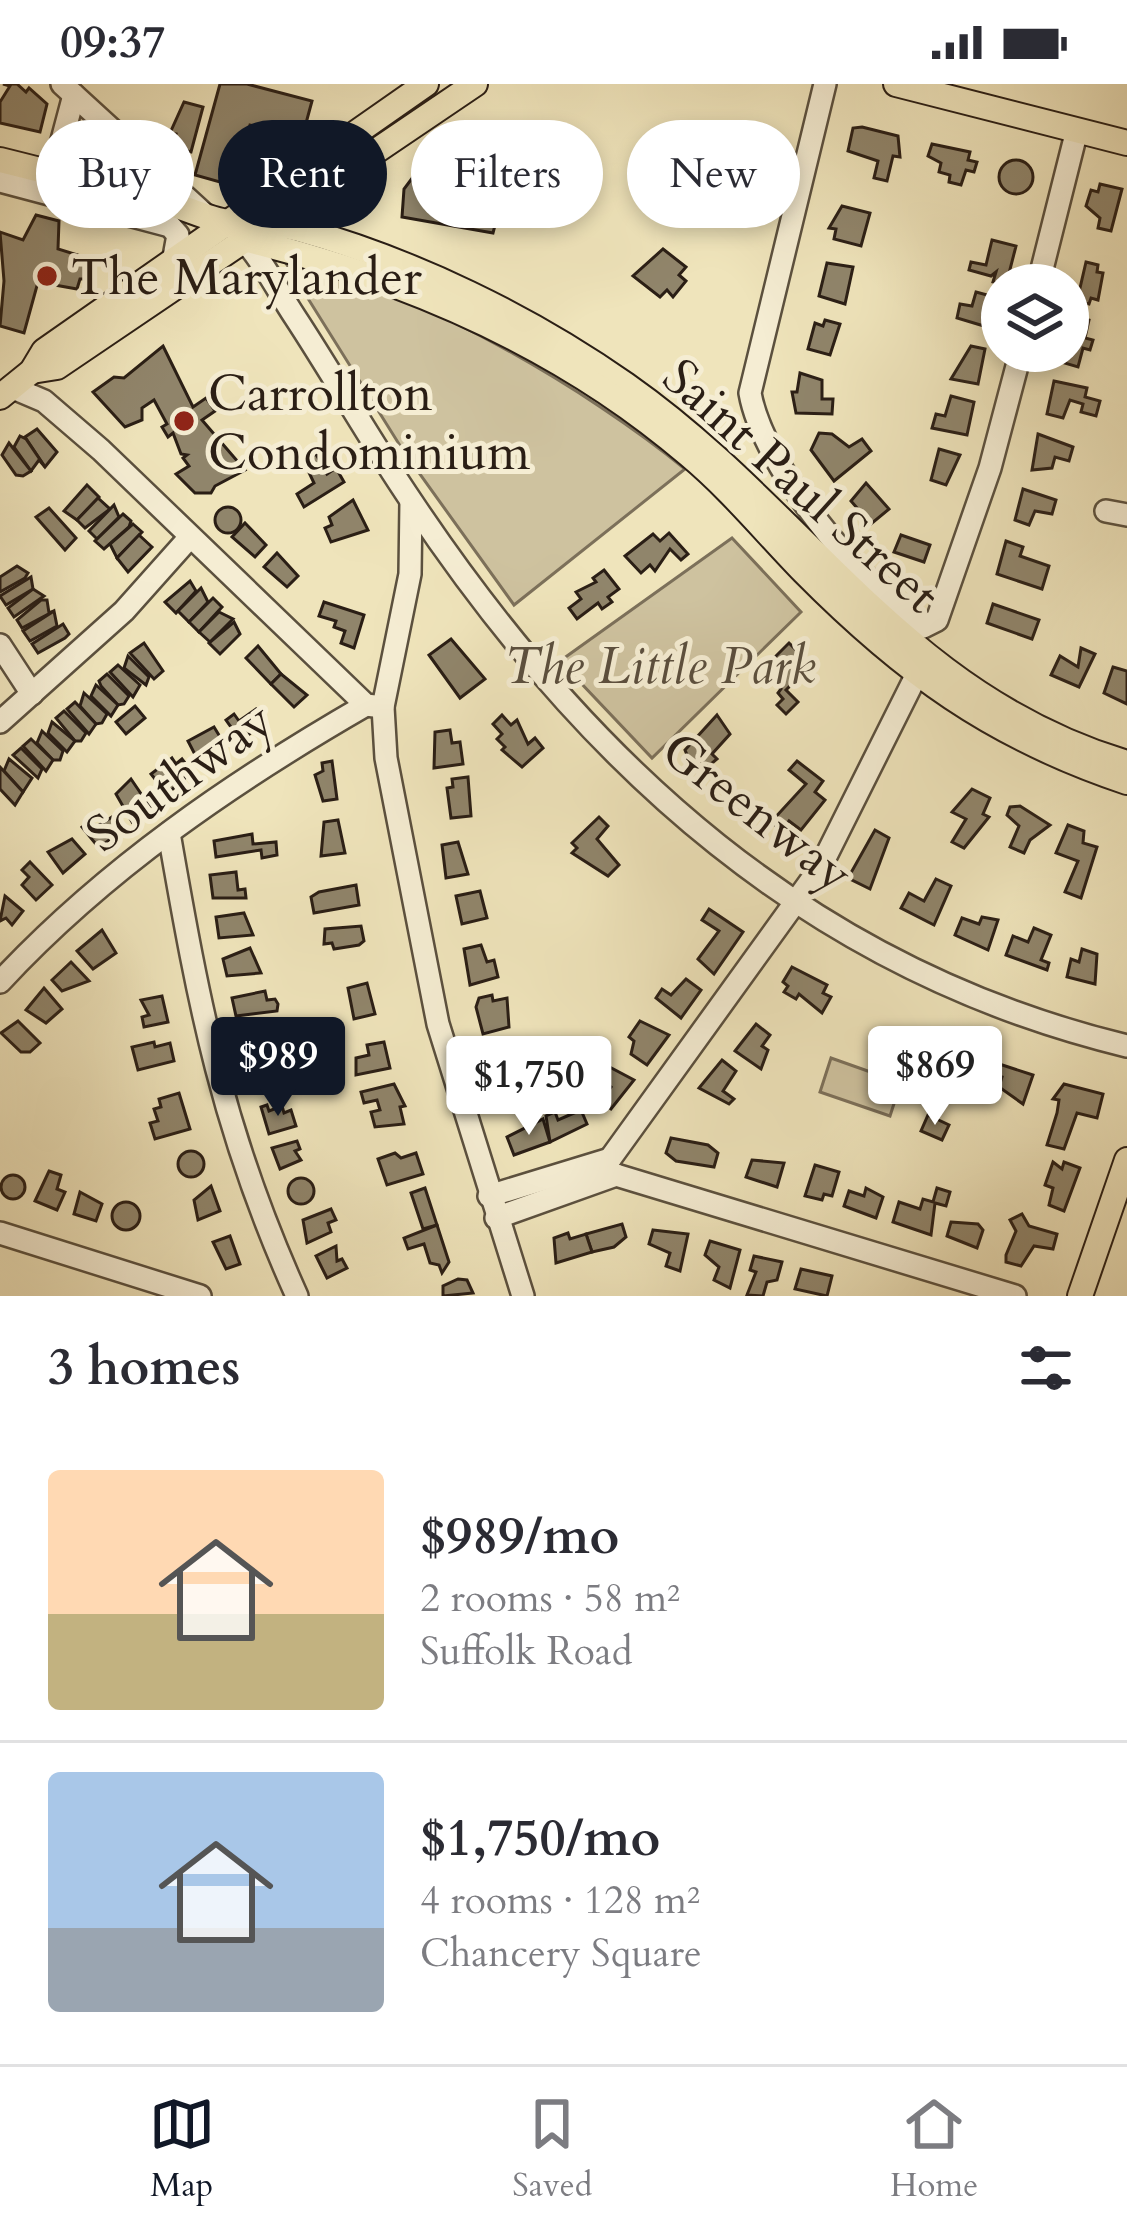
<!DOCTYPE html>
<html lang="en">
<head>
<meta charset="utf-8">
<style>
	:root { --surface:#fff; --page:#f7f7f7; --text:#2b2b33; --muted:#7c7c81; --line:#e1e1e2; --accent:#111827 }
	body { margin:0; font-family:Cardo,serif; background:var(--page); color:var(--text); height:100vh; display:flex; flex-direction:column; font-size:45px; white-space:nowrap }
	* { box-sizing:border-box; margin:0 }
	p { font-size:39px; color:var(--muted) }
	.icon { flex:none; width:66px; height:66px; fill:none; stroke:currentColor; stroke-width:2; stroke-linecap:round; stroke-linejoin:round }
	.map { position:relative; height:1212px; overflow:hidden }
	.side { display:flex; flex-direction:column; background:var(--surface); flex:1 }
	.side>* { flex:none }
	.banner { position:absolute; left:36px; top:36px; width:1056px; height:108px; display:flex; gap:24px }
	.buttons { position:absolute; left:981px; top:180px; display:grid; gap:24px }
	.buttons a { display:grid; place-items:center; width:108px; height:108px; border-radius:50%; background:var(--surface); box-shadow:0 6px 18px #0003; font-size:60px }
	.price { position:absolute; translate:-50% -102px; padding:0 27px; border-radius:12px; background:#fff; color:#222; font-size:39px; line-height:78px; filter:drop-shadow(0 3px 6px #0008) }
	.price::after { content:''; position:absolute; left:50%; top:72px; width:36px; height:27px; margin-left:-18px; background:inherit; clip-path:polygon(0 0,100% 0,50% 100%) }
	.price.active { background:var(--accent); color:#fff }
	ul { padding:0; list-style:none }
	li { display:flex; align-items:center; gap:36px; height:300px; padding:0 48px }
	li+li { border-top:3px solid var(--line) }
	li span { display:grid; place-items:center; flex:none; width:336px; height:240px; border-radius:12px; color:#555 }
	li>.icon { margin-inline-start:auto }
	span .icon { width:144px; height:144px; fill:#fffc; stroke-width:1 }
	li b { font-size:51px }
	h2 { display:flex; justify-content:space-between; align-items:center; height:144px; padding:0 48px; font-size:51px }
	.chip { padding:0 42px; border-radius:54px; background:var(--surface); box-shadow:0 6px 18px #0003; font-size:42px; line-height:108px }
	.chip.active { background:var(--accent); color:#fff }
	.status { display:flex; justify-content:space-between; align-items:center; height:84px; padding:0 60px; background:var(--surface); direction:ltr }
	.status svg { height:33px; fill:currentColor }
	.menu { display:flex; justify-content:space-around; align-items:center; height:168px; border-top:3px solid var(--line); background:var(--surface); font-size:33px; color:var(--muted) }
	.menu a { display:grid; justify-items:center; gap:6px }
	.menu .active { color:var(--accent) }
	.map>svg:first-child { display:block }
	.green { fill:#cec29f; stroke:#7c705a; stroke-width:3 }
	.building { fill:#90856b; stroke:#2a1e15; stroke-width:3 }
	.lines { fill:none; stroke-linecap:round; stroke-linejoin:round }
	.minor-casing { stroke:#5b503e; stroke-width:26 }
	.major-casing { stroke:#2a1e15; stroke-width:28 }
	.minor { stroke:#f5edd3; stroke-width:21 }
	.major { stroke:#efe4bb; stroke-width:24 }
	.poi-dot { fill:#8f2418; stroke:#f5edd3; stroke-width:4.5 }
	.labels { text-anchor:middle; stroke-width:10; stroke-linejoin:round; paint-order:stroke }
	.poi-label { font-size:51px; fill:#2a1e15; stroke:#f5edd3; text-anchor:start }
	.street-label { font-size:51px; fill:#2a1e15; stroke:#f5edd3 }
	.park-label { font-size:51px; font-style:italic; fill:#5b4f3e; stroke:#f5edd3 }
</style>
</head>
<body>
<div class="status"><b>09:37</b><svg viewBox="0 0 49 12"><path d="M0 12V9h3v3zM5 12V6h3v6zM10 12V3h3v9zM15 12V0h3v12zM26 1h20v11H26zM47 4h2v5h-2z"/></svg></div>
<div class="map">
<svg width="1127" height="1212" viewBox="0 0 1127 1212">
	<rect width="100%" height="100%" fill="#efe4bb"/>
	<filter id="stains"><feTurbulence type="fractalNoise" baseFrequency=".00167" numOctaves="4"/><feColorMatrix values="0 0 0 0 .2 0 0 0 0 .09 0 0 0 0 .02 0 0 0 .5 -.17"/></filter>
	<radialGradient id="worn" r=".72"><stop offset=".6" stop-color="#630" stop-opacity="0"/><stop offset="1" stop-color="#630" stop-opacity=".3"/></radialGradient>
	<g class="green">
		<path d="M84 38 133 82 132 92 71 76 77 42Z"/>
		<path d="M287 181C406 196 593 309 685 385L514 521 404 368Z"/>
		<path d="M732 454 801 528 652 674 560 577Z"/>
		<path d="M831 974 896 997 899 1004 890 1032 820 1008Z"/>
	</g>
	<g class="building">
		<path d="M3 0H17L26 8 29 4 47 20 40 48 0 39V18L10 2Z"/>
		<path d="M220 0H247L312 17 302 54 250 41 234 102 195 91Z"/>
		<path d="M184 18 203 23 191 68 173 63 176 50 170 49Z"/>
		<path d="M862 43 898 52 900 73 893 72 887 97 874 94 878 77 848 67 853 44Z"/>
		<path d="M485 54 523 69 525 63 553 70 560 55 576 59 559 137 538 132 545 101 507 92 501 118 489 115 486 127 498 130 493 149 402 133 404 105 413 93 421 95 419 105 457 115 461 102 473 105 478 85 473 84Z"/>
		<path d="M932 60 970 68 968 76 977 78 974 88 966 86 961 101 949 98 950 91 939 88 941 79 928 72Z"/>
		<circle cx="1016" cy="93" r="17"/>
		<path d="M1100 100 1122 105 1111 147 1098 144 1100 134 1086 122 1091 106 1098 108Z"/>
		<path d="M842 122 870 129 861 162 834 155 836 145 829 144Z"/>
		<path d="M36 131 59 137 58 165 97 177 91 195H80L77 205 38 198 24 249 0 242 4 197 0 148 23 156Z"/>
		<path d="M992 156 1016 162 1006 201 993 198 996 188 991 192 969 186 971 178 986 181Z"/>
		<path d="M663 165 686 183 679 191 686 197 673 213 667 206 660 213 633 192Z"/>
		<path d="M1086 178 1098 181 1097 188 1103 189 1098 216 1091 214 1089 220 1077 217Z"/>
		<path d="M827 179 853 183 845 220 819 212Z"/>
		<path d="M976 208 1002 215 994 245 957 234 960 220 972 222Z"/>
		<path d="M1072 231 1089 236 1085 254 1093 256 1090 266 1083 264 1078 283 1061 278 1062 267H1068Z"/>
		<path d="M825 236 840 240 830 271 808 265 815 239 823 242Z"/>
		<path d="M163 262 193 323 206 314 215 327 202 336 245 386 215 402 211 409H195L176 390 189 382 183 374 187 371 181 370 173 349 168 353 162 343 167 340 154 316 142 324V336L125 343 93 308 114 293 124 294Z"/>
		<path d="M971 262 985 265 978 300 951 295Z"/>
		<path d="M800 289 822 296V315H833L832 330 796 329 792 308H797Z"/>
		<path d="M1054 297 1087 304 1085 313 1100 317 1096 332 1081 328 1083 320 1070 316 1063 334 1047 330Z"/>
		<path d="M951 312 974 318 967 351 932 344 936 330 945 332Z"/>
		<path d="M37 345 57 368 45 383 25 353Z"/>
		<path d="M819 349 832 350 849 363 862 355 871 367 834 397 811 366Z"/>
		<path d="M1038 350 1073 363 1069 377 1055 373 1052 384 1032 386Z"/>
		<path d="M20 352 26 355 45 383 39 376 31 387 14 363Z"/>
		<path d="M9 359 31 387 23 392 16 391 2 371Z"/>
		<path d="M939 365 960 371 946 401 931 396Z"/>
		<path d="M316 370 327 390 336 384 344 398 304 423 297 410 314 399 304 378Z"/>
		<path d="M866 399 889 425 871 440 851 417Z"/>
		<path d="M87 401 99 413 77 436 64 427Z"/>
		<path d="M1023 405 1056 416 1052 430 1035 427 1029 441 1015 436Z"/>
		<path d="M98 414 110 425 85 444 77 436Z"/>
		<path d="M353 416 368 446 331 458 325 444 332 441 329 433Z"/>
		<path d="M114 421 119 433 97 455 89 447Z"/>
		<circle cx="228" cy="436" r="13"/>
		<path d="M49 424 76 454 65 466 36 433Z"/>
		<path d="M123 430 131 437 129 443 104 465 95 457Z"/>
		<path d="M245 439 266 461 255 473 232 453Z"/>
		<path d="M133 440 142 448 117 474 110 460Z"/>
		<path d="M669 449 688 470 681 476 670 465 655 487 650 481 641 489 625 472 653 450 660 457Z"/>
		<path d="M139 451 152 463 128 488 117 474Z"/>
		<path d="M901 451 930 461 924 478 894 468Z"/>
		<path d="M1006 457 1023 463 1020 472 1049 482 1042 505 997 490Z"/>
		<path d="M277 469 298 492 287 503 264 483Z"/>
		<path d="M17 482 28 489 25 494 0 508V493Z"/>
		<path d="M604 486 619 505 608 513 612 518 602 525 598 519 577 535 569 524 581 515 576 508 596 498 593 494Z"/>
		<path d="M31 493 33 505 6 521 0 512Z"/>
		<path d="M190 497 196 507 176 529 165 518Z"/>
		<path d="M201 504 208 518 189 538 178 527Z"/>
		<path d="M33 505 44 512 14 533 8 524Z"/>
		<path d="M213 514 222 523 199 548 189 538Z"/>
		<path d="M41 516H47L49 529 54 527 22 544 17 536Z"/>
		<path d="M324 518 364 531 354 564 341 559 345 547 334 543 336 537 319 532Z"/>
		<path d="M993 520 1039 536 1032 555 987 539Z"/>
		<path d="M54 527 57 542 30 557 23 547Z"/>
		<path d="M219 528 233 535 210 558 199 548Z"/>
		<path d="M234 538 240 550 220 570 209 559Z"/>
		<path d="M63 540 69 550 65 554 38 569 32 560Z"/>
		<path d="M451 555 485 595 460 614 429 571Z"/>
		<path d="M144 559 163 587 154 595 130 569Z"/>
		<path d="M789 559 802 572 791 583 800 592 786 606 798 618 786 630 777 621 783 615 778 609 781 605 771 595 777 590 768 580Z"/>
		<path d="M258 562 281 590 271 600 246 574Z"/>
		<path d="M1081 564 1095 570 1079 603 1051 591 1060 572 1078 583Z"/>
		<path d="M128 572 149 593 146 601 124 584Z"/>
		<path d="M118 581 140 601 133 613 110 588Z"/>
		<path d="M1113 583 1127 587V620L1104 609Z"/>
		<path d="M107 590 129 612 124 620 118 621 101 602 99 597Z"/>
		<path d="M281 590 307 611 294 623 271 600Z"/>
		<path d="M96 601 118 621 111 632 91 612Z"/>
		<path d="M84 609 107 630 102 639 96 640 80 622Z"/>
		<path d="M75 618 96 640 89 650 67 625Z"/>
		<path d="M135 622 145 634 126 650 116 638Z"/>
		<path d="M256 625 265 637 241 657 226 636 234 630 239 637Z"/>
		<path d="M64 627 86 649 81 657H75L56 634Z"/>
		<path d="M502 631 511 641 517 636 528 660 535 654 543 664 522 683 502 666 505 663 497 655 502 650 493 640Z"/>
		<path d="M717 631 730 650 712 670 717 675 711 680H691L685 666Z"/>
		<path d="M52 638 75 657 67 668 48 649Z"/>
		<path d="M214 643 225 661 202 684 188 657Z"/>
		<path d="M450 646 452 659 460 658 463 680 434 684 435 648Z"/>
		<path d="M42 647 63 667 60 676H53L37 659Z"/>
		<path d="M31 655 53 676 46 687 23 662Z"/>
		<path d="M21 664 42 685 38 694 13 671Z"/>
		<path d="M172 674 176 680 182 675 192 688 167 710 151 690Z"/>
		<path d="M9 675 32 694 23 708 4 687Z"/>
		<path d="M332 677 337 715 323 717 315 691 323 687 322 679Z"/>
		<path d="M797 677 823 697 815 708 825 716 801 746 789 737 782 747 771 738 806 700 789 686Z"/>
		<path d="M0 683 23 708 15 721 0 705Z"/>
		<path d="M468 693 471 732 451 734 447 704 453 703 452 695Z"/>
		<path d="M131 695 150 723 132 738 116 710Z"/>
		<path d="M972 705 990 714 983 730 989 733 964 764 952 758 966 735 952 728Z"/>
		<path d="M1020 722 1050 741 1030 756 1024 769 1010 763 1019 742 1007 731 1010 723Z"/>
		<path d="M112 733 122 746 99 764 82 743 91 737 96 743Z"/>
		<path d="M599 733 608 742 597 755 619 781 608 792 572 769 577 764 572 759Z"/>
		<path d="M338 736 345 769 321 772 324 738Z"/>
		<path d="M1068 741 1084 747 1083 759 1097 763 1081 814 1065 808 1078 777 1056 769Z"/>
		<path d="M875 746 889 754 870 805 848 794Z"/>
		<path d="M252 750 253 760 276 758 277 771 262 774 261 766 216 773 214 757Z"/>
		<path d="M72 755 85 770 63 789 48 768Z"/>
		<path d="M458 758 468 790 446 794 442 761Z"/>
		<path d="M30 778 52 801 36 816 22 801 29 793 22 786Z"/>
		<path d="M236 788 238 806 245 805 246 814H213L210 791Z"/>
		<path d="M936 795 951 802 934 841 901 824 909 809 924 817Z"/>
		<path d="M356 801 359 821 314 829 311 813 319 808Z"/>
		<path d="M480 807 487 834 462 840 456 812Z"/>
		<path d="M5 812 23 827 12 841 6 834 0 837Z"/>
		<path d="M709 825 743 848 714 890 698 875 719 847 702 836Z"/>
		<path d="M244 829 253 851 219 854 216 833Z"/>
		<path d="M982 833 998 836 988 866 955 851 962 834 979 840Z"/>
		<path d="M361 842 364 857 359 861 334 865 332 859 324 860 325 845Z"/>
		<path d="M1034 844 1051 851 1041 876 1049 879 1047 886 1006 871 1013 852 1028 858Z"/>
		<path d="M102 846 116 869 93 885 77 867Z"/>
		<path d="M481 861 487 878 494 876 498 893 470 901 464 865Z"/>
		<path d="M250 864 261 889 227 892 223 875Z"/>
		<path d="M1082 865 1097 870 1095 900 1067 893 1071 875 1079 878Z"/>
		<path d="M71 878 89 897 62 907 52 896Z"/>
		<path d="M792 883 827 901 823 909 831 913 822 929 799 910 796 915 784 908 788 902 783 898Z"/>
		<path d="M686 895 701 906 681 934 656 914 662 905 671 911Z"/>
		<path d="M367 899 375 930 354 935 348 904Z"/>
		<path d="M44 904 62 925 46 939 26 926Z"/>
		<path d="M265 907 267 916 275 915 278 920 277 927 236 932 232 914Z"/>
		<path d="M492 911 493 917 507 914 509 943 483 950 476 923 479 914Z"/>
		<path d="M162 912 168 938 144 943 142 933 149 931 141 916Z"/>
		<path d="M18 937 40 959 30 968H21L1 949Z"/>
		<path d="M640 937 669 951 647 981 631 970 634 957 629 953Z"/>
		<path d="M756 940 770 951 762 962 768 966 761 985 735 967Z"/>
		<path d="M285 944 288 957 246 975 239 948 261 945 264 957Z"/>
		<path d="M888 952 948 976 940 996 928 991 920 1010 905 1003 911 988 879 971Z"/>
		<path d="M154 958 155 963 170 959 174 977 138 986 132 963Z"/>
		<path d="M384 958 390 984 356 991V974L369 971 367 961Z"/>
		<path d="M505 970 519 1002 496 1009 489 974Z"/>
		<path d="M722 976 736 987 723 1007 734 1015 729 1020 699 1004Z"/>
		<path d="M990 977 1033 991 1023 1020 999 1003 1002 993 987 988Z"/>
		<path d="M602 979 634 996 611 1025 600 1017 611 1003 594 990Z"/>
		<path d="M394 1000 405 1022 400 1023 404 1040 375 1043 371 1028 380 1026 377 1016 364 1019 361 1008Z"/>
		<path d="M1064 1000 1103 1010 1097 1034 1077 1029 1064 1065 1047 1061 1057 1029 1059 1016 1053 1015Z"/>
		<path d="M179 1009 190 1045 155 1055 150 1039 158 1037 154 1025 161 1023 159 1015Z"/>
		<path d="M267 1021 269 1027 282 1022 284 1029 291 1026 296 1042 269 1050 261 1023Z"/>
		<path d="M581 1026 587 1040 550 1058 546 1032 555 1028 558 1036Z"/>
		<path d="M928 1031 949 1041 942 1056 921 1047Z"/>
		<path d="M543 1035 550 1058 514 1071 507 1053Z"/>
		<path d="M671 1054 708 1061 718 1069 714 1083 676 1077 666 1069Z"/>
		<path d="M297 1057 300 1065 295 1067 301 1076 280 1085 272 1064Z"/>
		<circle cx="191" cy="1080" r="13"/>
		<path d="M395 1069 401 1074 416 1069 423 1090 387 1101 378 1075Z"/>
		<path d="M752 1076 784 1079 777 1103 746 1093Z"/>
		<path d="M1053 1078 1062 1085 1064 1078 1080 1084 1064 1127 1049 1121 1053 1104 1045 1101Z"/>
		<path d="M815 1081 839 1088 832 1112 824 1110 822 1116 805 1112Z"/>
		<path d="M49 1087 61 1091 57 1105 65 1108 57 1126 35 1117Z"/>
		<circle cx="13" cy="1103" r="12"/>
		<circle cx="301" cy="1107" r="13"/>
		<path d="M211 1102 220 1127 198 1136 194 1116Z"/>
		<path d="M425 1104 437 1141 423 1145 411 1109Z"/>
		<path d="M866 1104 883 1113 876 1134 844 1122 849 1107 864 1112Z"/>
		<path d="M937 1104 950 1108 946 1122 935 1119 931 1151 893 1138 899 1118 920 1125 923 1115 933 1118Z"/>
		<path d="M80 1108 102 1120 96 1137 74 1130Z"/>
		<circle cx="126" cy="1132" r="14"/>
		<path d="M331 1125 336 1136 328 1139 331 1148 307 1159 303 1136Z"/>
		<path d="M1022 1130 1029 1142 1057 1150 1053 1165 1034 1162 1021 1182 1006 1178V1171L1016 1147 1010 1136Z"/>
		<path d="M951 1138 978 1140 983 1146 977 1164 947 1152Z"/>
		<path d="M622 1140 626 1153 614 1163 592 1168 586 1150Z"/>
		<path d="M437 1141 449 1178 442 1189 439 1181 430 1179 424 1160 408 1165 404 1154Z"/>
		<path d="M653 1146 688 1150 680 1187 666 1182 670 1169 649 1160Z"/>
		<path d="M568 1149 570 1155 586 1150 592 1168 556 1179 554 1154Z"/>
		<path d="M230 1152 240 1180 226 1185 213 1158Z"/>
		<path d="M710 1157 740 1166 730 1204 714 1196 719 1183 705 1171Z"/>
		<path d="M336 1162 337 1177 342 1175 347 1184 327 1194 316 1172Z"/>
		<path d="M754 1172 782 1178 777 1196 767 1198 763 1212 747 1211 756 1188 750 1186Z"/>
		<path d="M801 1185 832 1192 827 1212 795 1205Z"/>
		<path d="M458 1195 467 1196 473 1209 443 1212V1202Z"/>
	</g>
	<g class="lines">
		<g class="minor-casing">
			<g id="minor">
				<path d="M62 0 202 128"/>
				<path d="M825 0 750 309C763 383 861 500 923 543L937 536 990 384 1021 267"/>
				<path d="M53 90 74 11"/>
				<path d="M0 97 170 142 178 151 174 173"/>
				<path d="M238 150C262 174 277 206 295 233 335 294 371 358 412 418 589 683 812 886 1127 962"/>
				<path d="M1038 201 1077 46"/>
				<path d="M11 303 44 317 101 366 366 621 383 623"/>
				<path d="M411 418 410 490 383 623 386 674 438 940 523 1212"/>
				<path d="M1106 427 1127 431"/>
				<path d="M0 561 32 610"/>
				<path d="M0 638 124 527 190 453"/>
				<path d="M169 749C199 922 223 1049 297 1212"/>
				<path d="M0 898C105 785 234 697 366 621"/>
				<path d="M610 1075 820 784 925 574"/>
				<path d="M616 1091 1015 1212"/>
				<path d="M489 1112 610 1075"/>
				<path d="M496 1134 616 1091"/>
				<path d="M0 1149 200 1212"/>
			</g>
		</g>
		<g class="major-casing">
			<g id="major">
				<path d="M896 0 1127 59"/>
				<path d="M0 76C56 90 111 104 167 119 186 124 208 135 227 138 251 141 275 138 299 145 414 177 529 233 626 301 807 428 902 612 1127 679"/>
				<path d="M244 155C406 195 561 261 689 371 731 406 766 449 804 488 903 588 992 653 1127 698"/>
				<path d="M32 287 57 283 475 0"/>
				<path d="M0 313 32 287 44 267 426 0"/>
				<path d="M1080 1212 1127 1076"/>
			</g>
		</g>
		<use href="#minor" class="minor"/>
		<use href="#major" class="major"/>
	</g>
	<g class="poi-dot">
		<circle cx="47" cy="192" r="12"/>
		<circle cx="184" cy="337" r="12"/>
	</g>
	<g class="labels">
		<g class="poi-label">
			<text x="71" y="210">The Marylander</text>
			<text x="208" y="326">Carrollton<tspan x="208" dy="59">Condominium</tspan></text>
		</g>
		<g class="street-label">
			<text transform="translate(802 401) rotate(42)" y="18">Saint Paul Street</text>
			<text transform="translate(179 692) rotate(-36)" y="18">Southway</text>
			<text transform="translate(758 727) rotate(38)" y="18">Greenway</text>
		</g>
		<g class="park-label">
			<text x="660" y="599">The Little Park</text>
		</g>
	</g>
	<rect width="100%" height="100%" filter="url(#stains)"/>
	<rect width="100%" height="100%" fill="url(#worn)"/>
</svg>
<div class="buttons">
<a><svg class="icon" aria-label="layers" viewBox="0 0 24 24"><path d="M12 4l9 5-9 5-9-5zM3 14l9 5 9-5"/></svg></a>
</div>
<b class="price active" style="left:278px;top:1035px">$989</b>
<b class="price" style="left:935px;top:1044px">$869</b>
<b class="price" style="left:529px;top:1054px">$1,750</b>
<div class="banner">
<a class="chip">Buy</a>
<a class="chip active">Rent</a>
<a class="chip">Filters</a>
<a class="chip">New</a>
</div>
</div>
<section class="side">
<h2>3 homes<svg class="icon" aria-label="filters" viewBox="0 0 24 24"><path d="M4 7h16M4 17h16"/><circle cx="9" cy="7" r="2"/><circle cx="15" cy="17" r="2"/></svg></h2>
<ul>
<li><span style="background:linear-gradient(#ffd9b3 60%,#c2b280 0)"><svg class="icon" aria-label="home" viewBox="0 0 24 24"><path d="M3 11l9-7 9 7M6 9v11h12V9"/></svg></span><div><b>$989/mo</b><p>2 rooms · 58 m²</p><p>Suffolk Road</p></div></li>
<li><span style="background:linear-gradient(#a9c7e8 65%,#9aa5b1 0)"><svg class="icon" aria-label="home" viewBox="0 0 24 24"><path d="M3 11l9-7 9 7M6 9v11h12V9"/></svg></span><div><b>$1,750/mo</b><p>4 rooms · 128 m²</p><p>Chancery Square</p></div></li>
</ul>
</section>
<nav class="menu">
<a class="active"><svg class="icon" aria-label="map" viewBox="0 0 24 24"><path d="M3 6l6-2 6 2 6-2v14l-6 2-6-2-6 2zM9 4v14M15 6v14"/></svg>Map</a>
<a><svg class="icon" aria-label="saved" viewBox="0 0 24 24"><path d="M7 4h10v16l-5-4-5 4z"/></svg>Saved</a>
<a><svg class="icon" aria-label="home" viewBox="0 0 24 24"><path d="M3 11l9-7 9 7M6 9v11h12V9"/></svg>Home</a>
</nav>
</body>
</html>
